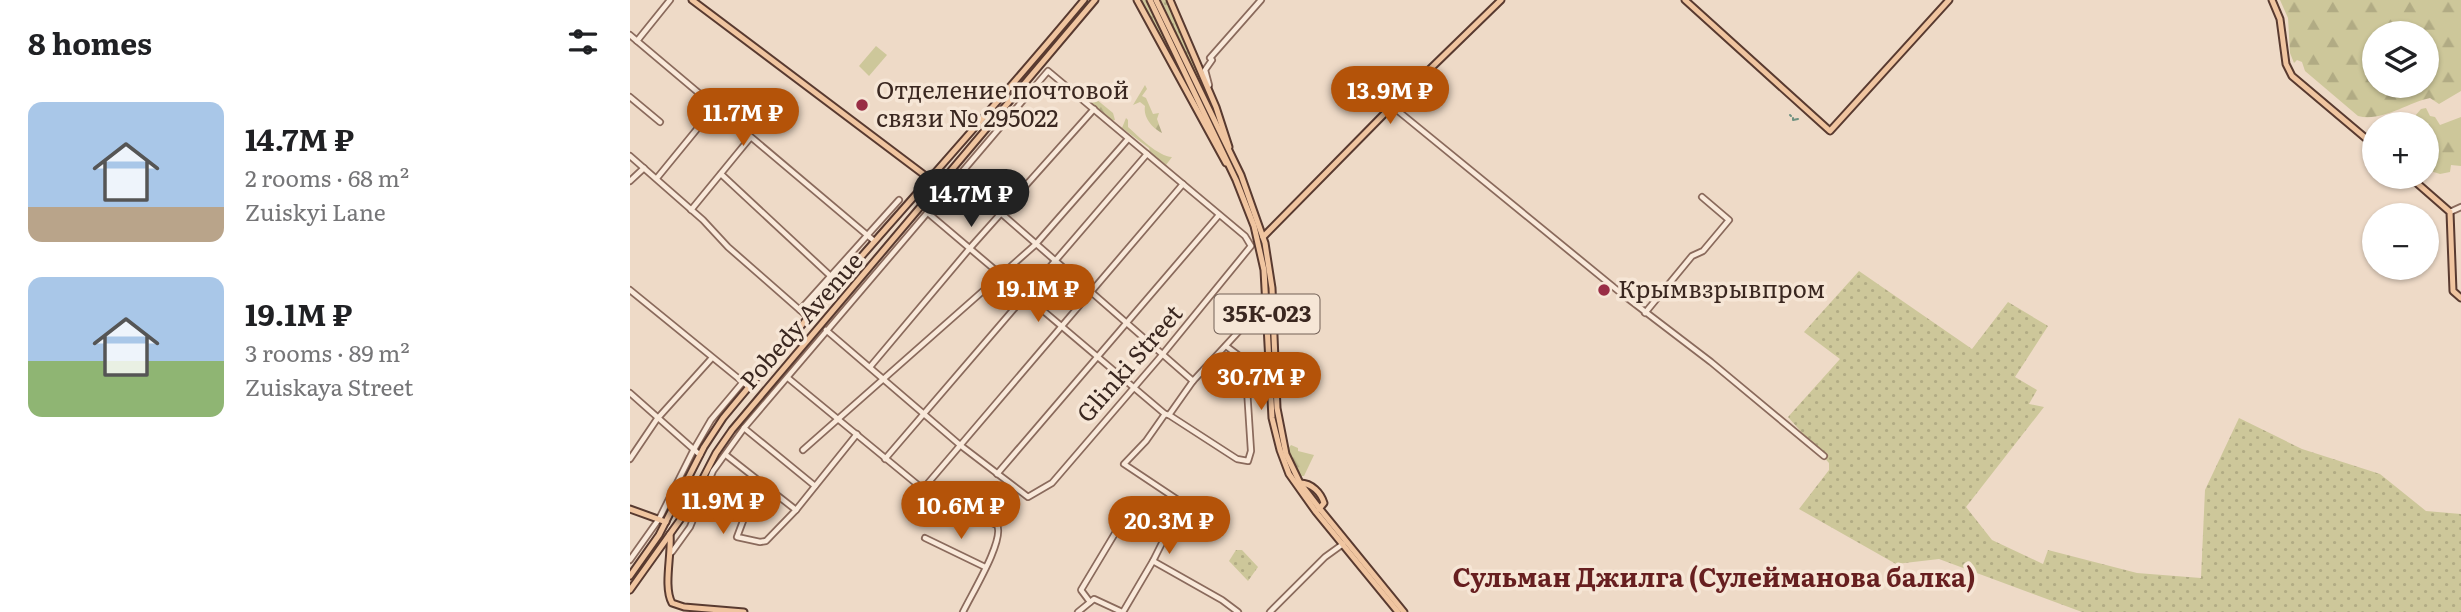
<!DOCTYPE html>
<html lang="en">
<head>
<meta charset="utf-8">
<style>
	:root { --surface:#fff; --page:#f6f6f6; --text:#202124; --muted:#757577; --accent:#b45309 }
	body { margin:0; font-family:Literata,serif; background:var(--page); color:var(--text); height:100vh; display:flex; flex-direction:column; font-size:26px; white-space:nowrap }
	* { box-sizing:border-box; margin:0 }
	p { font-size:23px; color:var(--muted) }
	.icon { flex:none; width:38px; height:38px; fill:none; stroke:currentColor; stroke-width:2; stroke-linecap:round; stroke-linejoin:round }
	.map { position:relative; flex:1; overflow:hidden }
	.side { display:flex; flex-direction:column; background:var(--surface); width:630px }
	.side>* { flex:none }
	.controls { position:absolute; left:1732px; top:21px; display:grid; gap:14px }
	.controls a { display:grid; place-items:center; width:77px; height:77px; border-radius:50%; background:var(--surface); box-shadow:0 2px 5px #0004; font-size:35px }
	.price { position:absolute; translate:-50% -60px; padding:0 16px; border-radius:24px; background:var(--accent); color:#fff; font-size:23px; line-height:46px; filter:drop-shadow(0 2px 4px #0008) }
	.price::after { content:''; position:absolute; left:50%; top:42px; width:21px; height:16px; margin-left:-10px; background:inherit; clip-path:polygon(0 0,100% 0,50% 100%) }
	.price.selected { background:#222; color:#fff }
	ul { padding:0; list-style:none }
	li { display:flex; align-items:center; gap:21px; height:175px; padding:0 28px }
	li span { display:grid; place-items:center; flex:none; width:196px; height:140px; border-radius:14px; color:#555 }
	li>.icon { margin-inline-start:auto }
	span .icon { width:84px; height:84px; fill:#fffc; stroke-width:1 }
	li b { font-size:30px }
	h2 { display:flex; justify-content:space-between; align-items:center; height:84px; padding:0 28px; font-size:30px }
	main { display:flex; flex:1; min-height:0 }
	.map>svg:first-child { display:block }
	.grass { fill:url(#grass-dots) }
	.forest { fill:url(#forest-firs); fill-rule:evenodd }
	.garden { fill:#cdc79a }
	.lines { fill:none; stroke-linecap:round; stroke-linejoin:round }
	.stream { stroke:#6e9180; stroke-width:2 }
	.minor-casing { stroke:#8a6a5c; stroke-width:8 }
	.major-casing { stroke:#583a30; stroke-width:9 }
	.minor { stroke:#f9e9da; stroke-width:4.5 }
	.major { stroke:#f0c5a0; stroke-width:5 }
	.poi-dot { fill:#992d45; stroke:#f6e6d6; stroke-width:2.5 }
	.labels { text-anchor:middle; stroke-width:7; stroke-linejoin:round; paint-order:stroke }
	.shield { fill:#f6e6d6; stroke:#726057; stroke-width:2 }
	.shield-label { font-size:23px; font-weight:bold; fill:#3a2720 }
	.poi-label { font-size:24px; fill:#3a2720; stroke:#f6e6d6; text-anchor:start }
	.street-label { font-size:24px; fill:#3a2720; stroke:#f6e6d6 }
	.neighbourhood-label { font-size:26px; font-weight:bold; fill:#671f20; stroke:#f6e6d6 }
</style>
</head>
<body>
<main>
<section class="side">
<h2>8 homes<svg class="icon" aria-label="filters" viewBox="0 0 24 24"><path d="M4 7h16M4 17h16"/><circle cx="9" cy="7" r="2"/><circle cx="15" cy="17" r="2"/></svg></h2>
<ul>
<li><span style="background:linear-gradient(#a9c7e8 75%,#b9a48a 0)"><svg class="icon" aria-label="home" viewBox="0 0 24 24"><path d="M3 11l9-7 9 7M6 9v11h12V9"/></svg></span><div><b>14.7M ₽</b><p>2 rooms · 68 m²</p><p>Zuiskyi Lane</p></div></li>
<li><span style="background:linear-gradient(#a9c7e8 60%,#8fb573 0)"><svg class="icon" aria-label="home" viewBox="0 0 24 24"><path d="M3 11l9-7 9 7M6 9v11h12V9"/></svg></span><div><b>19.1M ₽</b><p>3 rooms · 89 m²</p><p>Zuiskaya Street</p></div></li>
</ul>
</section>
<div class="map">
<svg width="1831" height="612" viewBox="0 0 1831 612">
	<defs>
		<pattern id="grass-dots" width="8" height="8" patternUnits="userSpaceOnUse" patternTransform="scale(1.75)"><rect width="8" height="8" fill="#cdc79a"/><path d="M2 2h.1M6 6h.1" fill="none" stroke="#b1ab84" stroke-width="1.8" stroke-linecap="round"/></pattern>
		<pattern id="forest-firs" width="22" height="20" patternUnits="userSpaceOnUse" patternTransform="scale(1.75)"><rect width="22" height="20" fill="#cdc79a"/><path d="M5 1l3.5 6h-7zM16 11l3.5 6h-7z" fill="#b1ab84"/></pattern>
	</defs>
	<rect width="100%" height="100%" fill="#eedac7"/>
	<g class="grass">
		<path d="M508 0H517L575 121Z"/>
		<path d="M531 0H538L585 116Z"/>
		<path d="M1229 271 1342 349 1378 302 1418 326 1385 377 1407 390 1399 404 1414 407 1336 507 1362 540 1413 564 1418 550 1507 573 1571 578 1575 490 1609 418 1672 449 1750 474 1796 511 1831 514V612H1452L1309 559 1266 564 1169 509 1199 470V463L1158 417 1210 359 1174 332Z"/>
		<path d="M606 550H612L628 567 618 581 599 561Z"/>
	</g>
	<g class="forest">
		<path d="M1650 0H1831V91L1809 104 1800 98C1777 103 1752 122 1728 116L1675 71 1672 62 1667 60 1664 63 1660 53 1658 18ZM1745 33H1797V86H1745Z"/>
		<path d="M449 85 483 113 485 120 482 121 446 91 445 88Z"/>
		<path d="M515 85 517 89 512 96 516 98 523 114 529 113 527 119 532 133C522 128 513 117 515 106L510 102 503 105Z"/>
		<path d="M1796 108 1800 116 1805 117 1810 125 1831 117V166L1821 165 1820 172 1810 174 1797 170V124H1778L1791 109Z"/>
		<path d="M496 118 498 120V127C508 136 529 157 542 157L536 165 521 154 519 148 492 128Z"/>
		<path d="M661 445 668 448V451L684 455 674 476H671L658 449Z"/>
	</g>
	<path class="garden" d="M246 46 257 55 239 76 229 66Z"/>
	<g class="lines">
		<g class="stream">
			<path d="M1160 115 1161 116"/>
			<path d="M1163 118V120L1168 119"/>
		</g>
		<g class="minor-casing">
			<g id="minor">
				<path d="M0 35 243 240"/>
				<path d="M7 41 40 0"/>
				<path d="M579 85 575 70 582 60 580 58 631 0"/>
				<path d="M0 97 30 122"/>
				<path d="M762 106 992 294 1081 362 1194 456"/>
				<path d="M0 156 73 220 98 247 179 318"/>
				<path d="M91 174 208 283"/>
				<path d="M27 178 85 107"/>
				<path d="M327 178 372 214 563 381"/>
				<path d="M0 181 14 168"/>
				<path d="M61 210 120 138"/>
				<path d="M1820 212 1831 207"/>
				<path d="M298 213 535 414"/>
				<path d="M0 290 119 387"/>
				<path d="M170 310 269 200"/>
				<path d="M1015 313 1062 256 1073 251 1099 220 1072 197"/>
				<path d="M240 367 340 248 464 109"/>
				<path d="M158 378 305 499 367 525C375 540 341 595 333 612"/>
				<path d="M0 393 70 455"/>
				<path d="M539 415 607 459 618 461 621 451 615 358H612L596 346"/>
				<path d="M114 428 185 486"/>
				<path d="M173 450 405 245 498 139"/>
				<path d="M96 455 166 510"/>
				<path d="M0 459 27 419 81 359"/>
				<path d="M255 459 517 154"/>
				<path d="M367 474 589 215"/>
				<path d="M293 489 553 184"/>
				<path d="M71 502 112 518 113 521 107 537 130 542 136 541 166 510 227 434"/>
				<path d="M587 526 494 464 516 441 535 414 539 415 563 381 622 317"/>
				<path d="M295 538 355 567"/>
				<path d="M42 552 60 527 83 471 114 428 418 71 615 236 621 246 532 355 422 483 398 497 330 445 196 330"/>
				<path d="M0 560 29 519 63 451 81 420 113 382"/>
				<path d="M523 561 535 537"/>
				<path d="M460 602 451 590 496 515"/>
				<path d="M448 612 464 599 492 612"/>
				<path d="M493 612 523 561 592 600 608 612"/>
				<path d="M640 612 695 557 713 544"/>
			</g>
		</g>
		<g class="major-casing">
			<g id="major">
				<path d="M62 0 309 186"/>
				<path d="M507 0 596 163"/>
				<path d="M520 0 606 180 624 226 634 270 642 418 650 450 659 474 686 512 768 612"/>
				<path d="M526 0 611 175 635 243 642 288 647 408 656 454 670 483 690 509 774 612"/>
				<path d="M540 0 586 107 599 147"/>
				<path d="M1055 0 1200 131 1319 0"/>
				<path d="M1642 0 1650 19 1656 64 1662 76 1745 146"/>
				<path d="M1780 177 1820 212 1823 291 1831 298"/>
				<path d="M633 237 762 106 871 0"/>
				<path d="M670 483C682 483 691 493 694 503L689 509"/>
				<path d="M0 509 36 522"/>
				<path d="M40 534C42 554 33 587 42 603L54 607 114 612"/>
				<path d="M0 576 29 535 74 447 93 418C210 276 336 142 454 0"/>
				<path d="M0 590 55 513 86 453 102 430 465 0"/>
			</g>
		</g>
		<use href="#minor" class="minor"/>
		<use href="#major" class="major"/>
	</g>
	<g class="poi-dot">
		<circle cx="232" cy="105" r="7"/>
		<circle cx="974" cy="290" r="7"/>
	</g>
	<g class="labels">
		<rect class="shield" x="584.5" y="294.5" width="105" height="39" rx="5"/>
		<g class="shield-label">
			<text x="637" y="322">35К-023</text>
		</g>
		<g class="poi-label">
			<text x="246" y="99">Отделение почтовой<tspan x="246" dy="28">связи № 295022</tspan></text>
			<text x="988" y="298">Крымвзрывпром</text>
		</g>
		<g class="street-label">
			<text transform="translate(172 321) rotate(-49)" y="8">Pobedy Avenue</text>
			<text transform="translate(500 364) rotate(-49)" y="8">Glinki Street</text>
		</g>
		<g class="neighbourhood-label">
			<text x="1084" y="587">Сульман Джилга (Сулейманова балка)</text>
		</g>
	</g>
</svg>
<div class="controls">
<a><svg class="icon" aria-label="layers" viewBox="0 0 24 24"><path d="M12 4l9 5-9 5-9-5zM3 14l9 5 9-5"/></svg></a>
<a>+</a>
<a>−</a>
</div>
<b class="price" style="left:760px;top:126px">13.9M ₽</b>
<b class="price" style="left:113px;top:148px">11.7M ₽</b>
<b class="price selected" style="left:341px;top:229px">14.7M ₽</b>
<b class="price" style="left:408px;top:324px">19.1M ₽</b>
<b class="price" style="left:631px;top:412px">30.7M ₽</b>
<b class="price" style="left:93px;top:536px">11.9M ₽</b>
<b class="price" style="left:331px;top:541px">10.6M ₽</b>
<b class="price" style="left:539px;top:556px">20.3M ₽</b>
</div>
</main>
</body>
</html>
